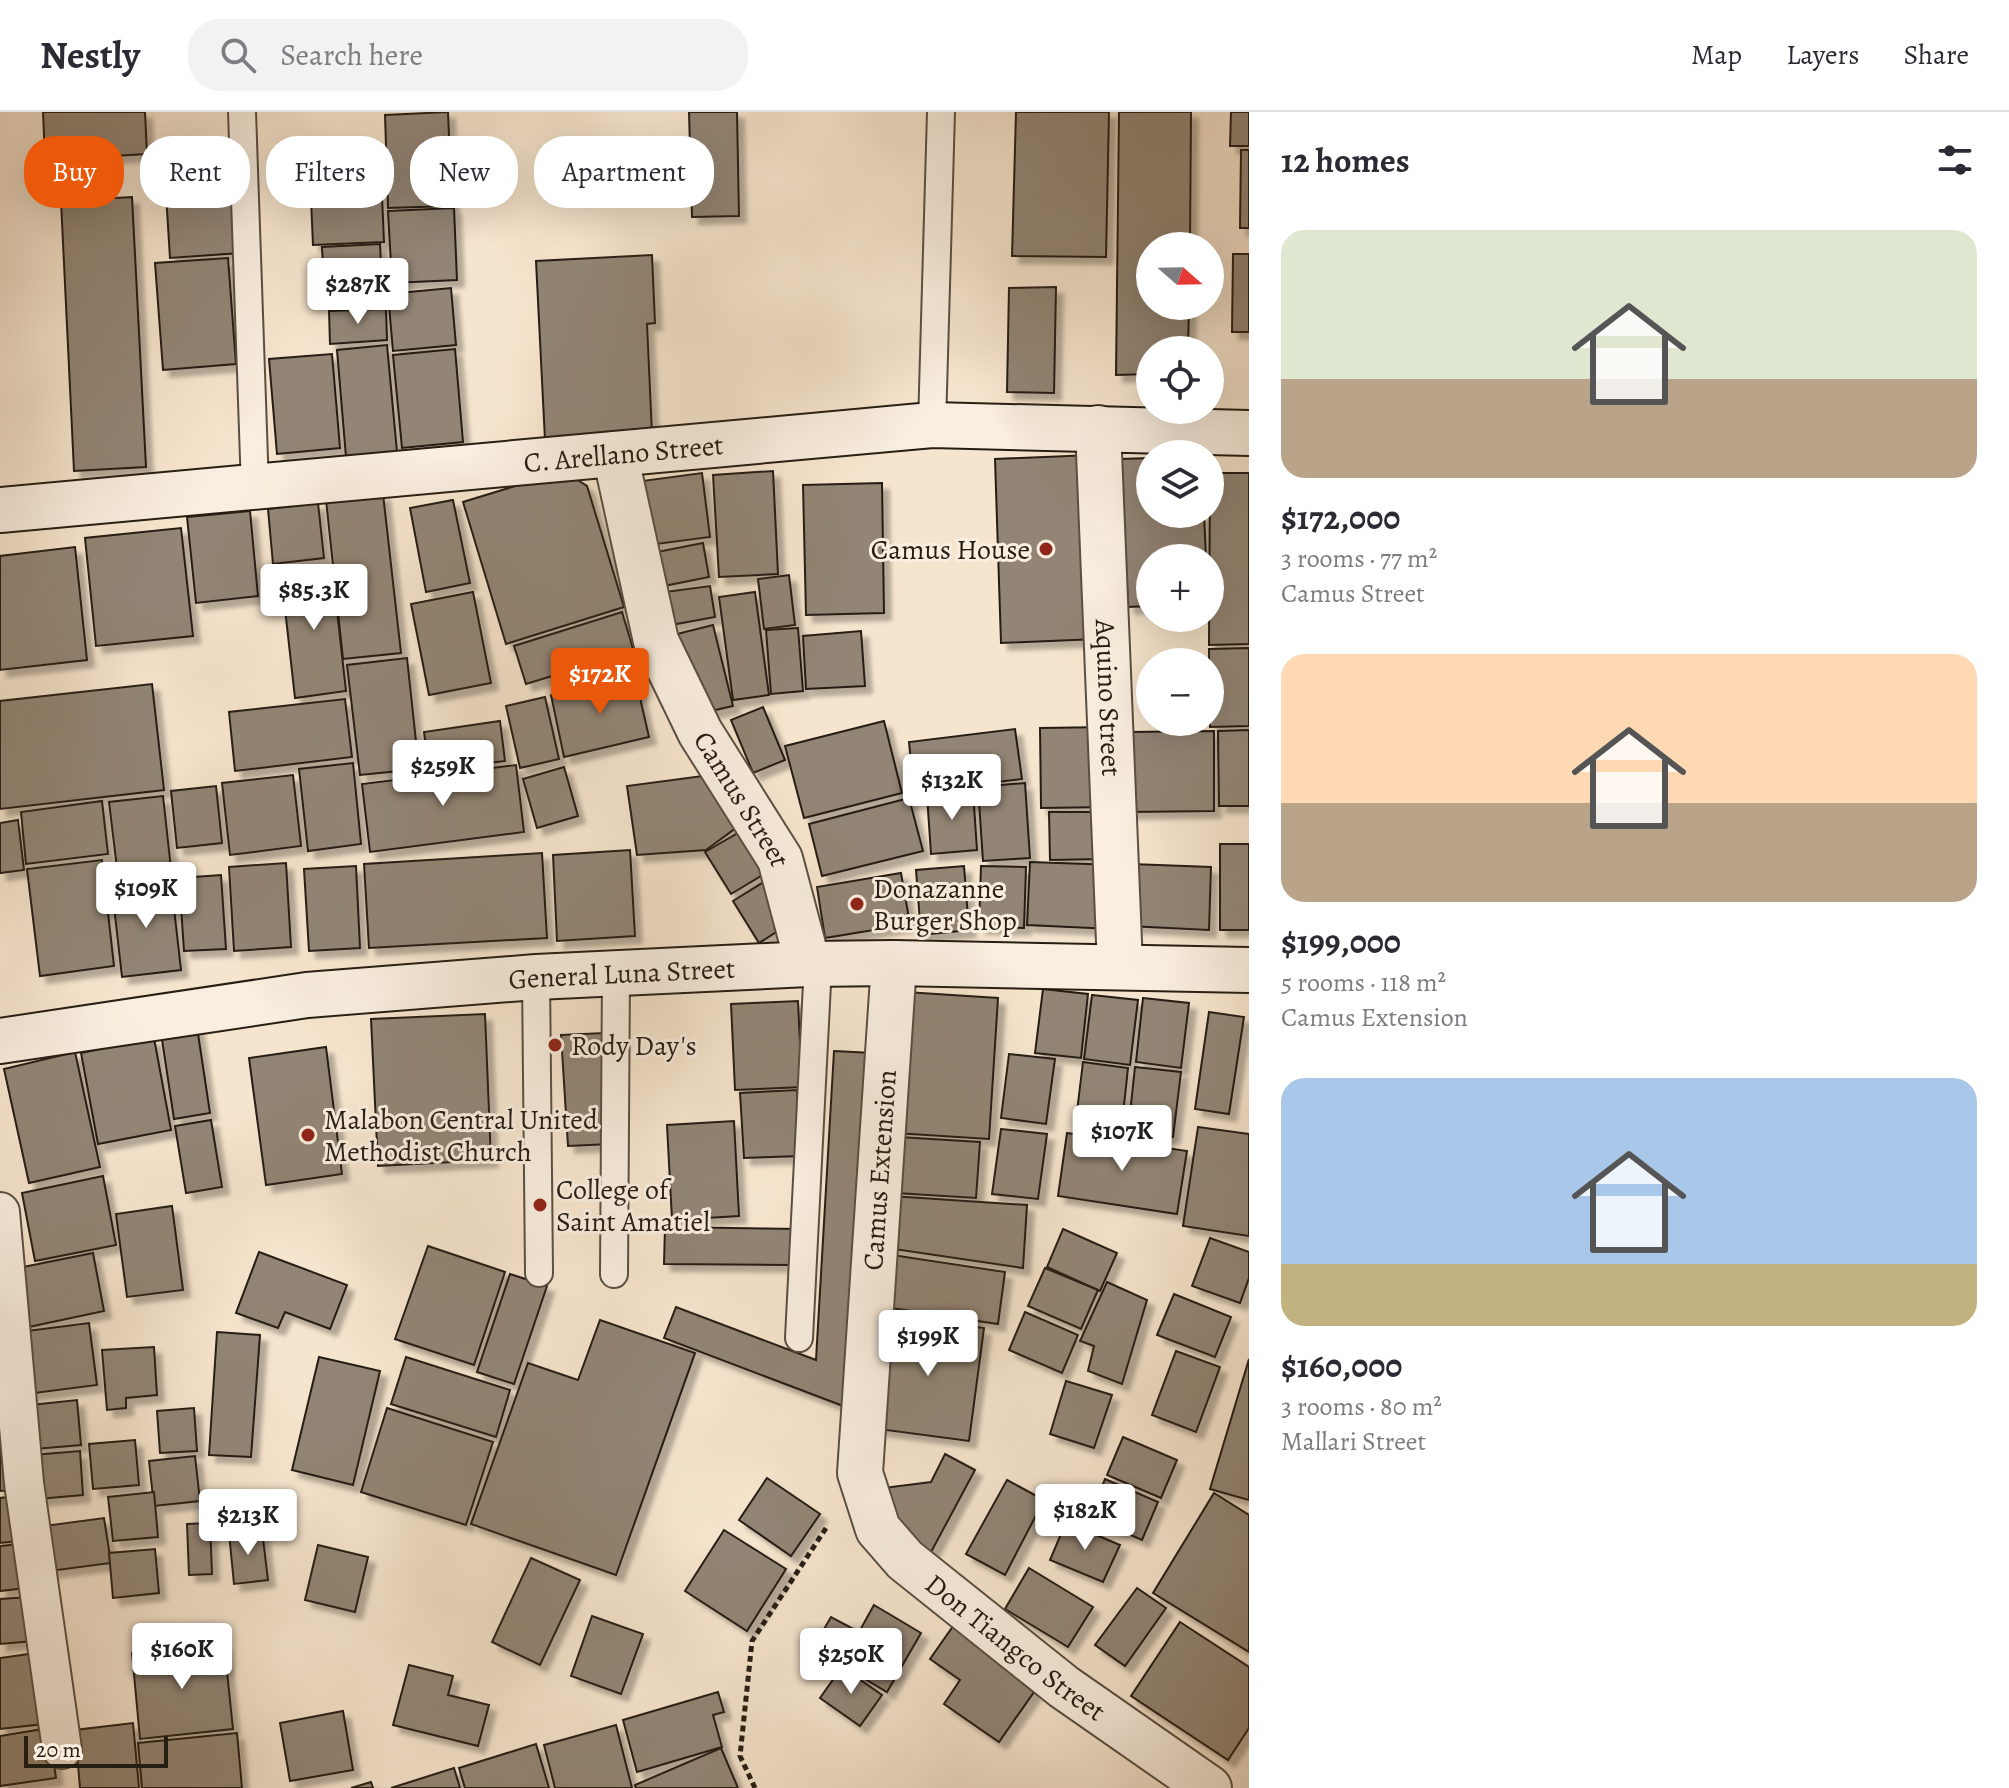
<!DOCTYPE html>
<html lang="en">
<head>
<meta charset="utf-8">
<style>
	:root { --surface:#fff; --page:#f2f2f3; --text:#2b2b33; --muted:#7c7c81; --line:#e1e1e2; --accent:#ea580c }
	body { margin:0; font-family:Alegreya,serif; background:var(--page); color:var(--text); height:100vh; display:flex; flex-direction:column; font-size:30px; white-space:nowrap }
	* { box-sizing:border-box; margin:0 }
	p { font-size:26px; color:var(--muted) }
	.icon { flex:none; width:44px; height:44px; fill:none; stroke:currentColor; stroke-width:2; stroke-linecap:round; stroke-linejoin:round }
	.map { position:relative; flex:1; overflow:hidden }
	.details { display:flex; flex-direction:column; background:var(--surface); width:760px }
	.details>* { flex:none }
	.top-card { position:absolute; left:24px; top:24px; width:760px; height:72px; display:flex; gap:16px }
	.needle { width:52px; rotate:110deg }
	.fabs { position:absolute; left:1136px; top:120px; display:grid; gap:16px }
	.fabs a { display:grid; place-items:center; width:88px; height:88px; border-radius:50%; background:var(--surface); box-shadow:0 8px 32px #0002; font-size:40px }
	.scale { position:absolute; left:24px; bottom:20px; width:144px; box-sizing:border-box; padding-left:8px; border:4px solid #261d13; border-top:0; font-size:22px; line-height:28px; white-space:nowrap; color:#261d13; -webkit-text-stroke:6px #f9eedf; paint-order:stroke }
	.price { position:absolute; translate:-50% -68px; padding:0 18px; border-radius:8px; background:#fff; color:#222; font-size:26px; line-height:52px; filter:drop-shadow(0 2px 4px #0008) }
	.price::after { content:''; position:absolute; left:50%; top:48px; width:24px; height:18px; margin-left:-12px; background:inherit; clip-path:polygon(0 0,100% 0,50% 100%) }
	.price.on { background:var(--accent); color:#fff }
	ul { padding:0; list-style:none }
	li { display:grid; align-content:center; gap:16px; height:424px; padding:0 32px }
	li span { display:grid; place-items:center; height:248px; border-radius:24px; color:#555 }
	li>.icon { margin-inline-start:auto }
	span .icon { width:144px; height:144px; fill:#fffc; stroke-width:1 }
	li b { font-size:34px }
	h2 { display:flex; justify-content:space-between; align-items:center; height:96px; padding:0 32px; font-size:34px }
	.pill { padding:0 28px; border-radius:32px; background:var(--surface); box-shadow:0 8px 32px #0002; font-size:28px; line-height:72px }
	.pill.on { background:var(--accent); color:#fff }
	header { display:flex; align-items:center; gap:48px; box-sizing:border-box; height:112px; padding:0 40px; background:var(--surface); border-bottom:2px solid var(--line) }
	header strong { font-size:38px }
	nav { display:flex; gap:44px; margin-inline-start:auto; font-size:28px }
	.search { width:560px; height:72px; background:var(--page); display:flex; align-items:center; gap:20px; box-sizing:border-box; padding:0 28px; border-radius:32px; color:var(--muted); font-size:30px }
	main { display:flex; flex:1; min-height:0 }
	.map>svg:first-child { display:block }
	.building { fill:#928574; stroke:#261d13; stroke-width:2; filter:url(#shadow) }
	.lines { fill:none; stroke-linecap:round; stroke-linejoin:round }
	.service-casing { stroke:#5a4f42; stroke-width:30 }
	.pedestrian-casing { stroke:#5a4f42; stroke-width:42 }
	.minor-casing { stroke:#5a4f42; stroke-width:48 }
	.secondary-casing { stroke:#261d13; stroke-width:48 }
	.path { stroke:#261d13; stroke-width:5; stroke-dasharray:6 4; stroke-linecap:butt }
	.service { stroke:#f9eedf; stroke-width:26 }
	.pedestrian { stroke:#f9eedf; stroke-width:38 }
	.minor { stroke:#f9eedf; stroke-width:44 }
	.secondary { stroke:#f9eedf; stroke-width:44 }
	.poi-dot { fill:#8f2418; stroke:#f9eedf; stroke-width:3 }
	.labels { text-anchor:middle; stroke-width:6; stroke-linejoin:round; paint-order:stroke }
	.street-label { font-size:28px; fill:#261d13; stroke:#f9eedf }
	.poi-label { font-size:28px; fill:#261d13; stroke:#f9eedf; text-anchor:start }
</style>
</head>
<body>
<header>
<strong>Nestly</strong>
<div class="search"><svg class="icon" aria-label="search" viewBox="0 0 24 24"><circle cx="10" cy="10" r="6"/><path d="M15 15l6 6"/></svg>Search here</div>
<nav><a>Map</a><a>Layers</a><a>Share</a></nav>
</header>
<main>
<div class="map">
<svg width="1249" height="1676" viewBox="0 0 1249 1676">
	<defs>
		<filter id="shadow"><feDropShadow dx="7" dy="7" stdDeviation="2" flood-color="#0004"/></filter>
	</defs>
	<rect width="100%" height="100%" fill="#f6e5ce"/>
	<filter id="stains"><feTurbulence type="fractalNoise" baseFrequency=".0025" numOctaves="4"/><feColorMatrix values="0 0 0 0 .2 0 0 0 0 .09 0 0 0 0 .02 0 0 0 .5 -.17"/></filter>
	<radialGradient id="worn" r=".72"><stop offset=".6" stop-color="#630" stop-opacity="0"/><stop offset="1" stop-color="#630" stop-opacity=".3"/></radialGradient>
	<g class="building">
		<path d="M43 0H145L147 42 45 48Z"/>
		<path d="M448 0 452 94 388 96 385 3Z"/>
		<path d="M689 0H737L739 104 692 105Z"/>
		<path d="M1016 0H1109L1106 145 1012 144Z"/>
		<path d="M1119 0H1191L1190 134H1150V194H1189L1188 238H1150V262L1116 263Z"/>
		<path d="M1231 0H1249V34H1230Z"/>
		<path d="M1241 38H1249V116H1240Z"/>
		<path d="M380 39 384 130 313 133 309 42Z"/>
		<path d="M236 76 240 141 170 146 166 82Z"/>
		<path d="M132 85 146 355 74 359 61 89Z"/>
		<path d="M454 96 457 168 392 171 388 99Z"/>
		<path d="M380 132 383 193 325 196 322 135Z"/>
		<path d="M1233 142H1249V220H1232Z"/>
		<path d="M652 143 655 211 647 212 652 322 545 328 536 149Z"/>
		<path d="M228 146 236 252 163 258 155 151Z"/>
		<path d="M1056 175 1054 281 1007 280 1009 176Z"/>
		<path d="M451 176 456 233 393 239 388 182Z"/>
		<path d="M386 197 387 228 330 232 329 199Z"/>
		<path d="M387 233 397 340 346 345 337 238Z"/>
		<path d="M455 237 463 330 402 336 393 243Z"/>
		<path d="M332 242 340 336 277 342 269 247Z"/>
		<path d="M1092 343 1097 527 1001 531 995 347Z"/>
		<path d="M1150 346V402H1204L1206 446H1150V494L1128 495 1121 347Z"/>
		<path d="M773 359 778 462 719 465 713 363Z"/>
		<path d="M702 361 710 425 649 433 642 369Z"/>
		<path d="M1210 361H1249V532L1209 533Z"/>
		<path d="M576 367 587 374 624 495 506 532 463 390 525 371Z"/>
		<path d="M882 371 884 501 806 503 803 373Z"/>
		<path d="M383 382 401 541 343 547 326 388Z"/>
		<path d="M453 388 470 471 426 480 410 396Z"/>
		<path d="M318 391 324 446 273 452 268 397Z"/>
		<path d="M250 399 258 484 196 491 187 405Z"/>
		<path d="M181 416 193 524 96 534 85 426Z"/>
		<path d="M703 431 709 465 664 474 657 440Z"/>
		<path d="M75 435 87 548 0 558V444Z"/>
		<path d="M332 454 346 579 295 586 281 461Z"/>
		<path d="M789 463 795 513 764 517 758 467Z"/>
		<path d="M710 474 715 505 671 513 665 480Z"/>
		<path d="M473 480 491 571 429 583 411 492Z"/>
		<path d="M755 480 769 583 733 588 719 485Z"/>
		<path d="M622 500 637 550 555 575 552 564 526 572 514 534Z"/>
		<path d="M713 513 733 594 698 602 677 522Z"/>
		<path d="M798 516 803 579 771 582 766 518Z"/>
		<path d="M861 519 865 574 806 577 803 524Z"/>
		<path d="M1249 536V614L1210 615 1209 537Z"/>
		<path d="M407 546 419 657 360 663 347 553Z"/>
		<path d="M635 564 649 625 564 645 551 583Z"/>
		<path d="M152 572 164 678 0 697V589Z"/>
		<path d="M545 585 559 647 520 656 506 594Z"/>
		<path d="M345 587 352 645 235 659 229 600Z"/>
		<path d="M763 595 785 648 753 661 731 608Z"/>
		<path d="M500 609 505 649 429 659 424 620Z"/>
		<path d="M884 609 902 681 804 706 785 634Z"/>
		<path d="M1108 615 1109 695 1041 696 1040 616Z"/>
		<path d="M1015 617 1022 667 914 680 909 630Z"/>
		<path d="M1249 618V694H1219L1218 619Z"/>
		<path d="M1214 619V699L1129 700 1128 620Z"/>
		<path d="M353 651 361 732 308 739 299 657Z"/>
		<path d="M516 653 524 720 370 740 362 672Z"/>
		<path d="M564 655 578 704 537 716 523 667Z"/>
		<path d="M293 663 301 734 230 743 222 671Z"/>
		<path d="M710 663 748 707 706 738 637 743 627 674Z"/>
		<path d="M1025 671 1030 746 983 749 978 675Z"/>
		<path d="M216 674 222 731 177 736 171 679Z"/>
		<path d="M973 679 977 738 931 742 927 683Z"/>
		<path d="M163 684 172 766 119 773 109 690Z"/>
		<path d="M909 686 923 739 822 764 809 712Z"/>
		<path d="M102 689 108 742 26 752 21 700Z"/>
		<path d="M1049 700H1102V747L1050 748Z"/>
		<path d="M18 708 24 758 0 761V711Z"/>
		<path d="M750 714 774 756 731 782 705 740Z"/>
		<rect x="1220" y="732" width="29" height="86"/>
		<path d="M630 738 635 824 557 829 553 743Z"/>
		<path d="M542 741 547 826 369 836 364 752Z"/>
		<path d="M102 748 114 854 40 864 27 757Z"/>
		<path d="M1030 750 1115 753 1112 817 1027 813Z"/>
		<path d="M286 751 291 835 234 839 229 755Z"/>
		<path d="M1131 752 1211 755 1209 818 1128 814Z"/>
		<path d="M356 754 360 836 309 839 304 757Z"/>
		<path d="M964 754 969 818 921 823 916 758Z"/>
		<path d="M981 754 1026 755 1024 816 979 815Z"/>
		<path d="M901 761 910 812 825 826 817 775Z"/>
		<path d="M221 763 226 837 184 839 179 766Z"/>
		<path d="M770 766 795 808 759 831 733 789Z"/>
		<path d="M171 770 181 858 122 865 112 777Z"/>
		<path d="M1043 877 1088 882 1081 946 1035 941Z"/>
		<path d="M905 880 998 886 989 1027 895 1021Z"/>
		<path d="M1092 883 1138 888 1130 953 1084 947Z"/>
		<path d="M1143 886 1189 891 1181 956 1136 950Z"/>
		<path d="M798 889 802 975 735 978 731 892Z"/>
		<path d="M1209 900 1244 905 1229 1002 1195 997Z"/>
		<path d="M485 902 491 1048 378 1054 371 907Z"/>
		<path d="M197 915 210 1001 174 1007 161 921Z"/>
		<path d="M604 921 610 1032 568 1034 561 923Z"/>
		<path d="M154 926 171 1018 98 1032 81 941Z"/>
		<path d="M326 935 342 1062 266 1073 249 946Z"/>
		<path d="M834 939 872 941 851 1297 664 1226 676 1195 816 1248Z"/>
		<path d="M75 940 100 1055 29 1071 4 957Z"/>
		<path d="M1009 942 1055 947 1046 1012 1001 1006Z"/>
		<path d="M1083 950 1128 956 1121 1021 1075 1016Z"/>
		<path d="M1135 955 1181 960 1173 1025 1128 1020Z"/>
		<path d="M797 978 801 1044 744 1046 740 981Z"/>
		<path d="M211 1008 222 1075 186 1081 175 1014Z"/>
		<path d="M734 1009 739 1104 672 1108 667 1013Z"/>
		<path d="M1198 1015 1249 1022V1124L1183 1114Z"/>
		<path d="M1001 1017 1047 1022 1038 1087 992 1082Z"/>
		<path d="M1067 1021 1187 1039 1177 1102 1058 1084Z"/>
		<path d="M899 1025 980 1030 976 1086 896 1081Z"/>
		<path d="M103 1064 116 1133 35 1149 22 1081Z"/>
		<path d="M891 1084 1027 1093 1023 1156 887 1136Z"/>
		<path d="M172 1094 183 1178 127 1185 116 1102Z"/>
		<path d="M665 1115 798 1117 797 1153 664 1152Z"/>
		<path d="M1063 1117 1117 1141 1100 1179 1047 1155Z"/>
		<path d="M1210 1126 1249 1140V1166L1240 1191 1192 1174Z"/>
		<path d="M428 1134 505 1160 474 1253 395 1227Z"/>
		<path d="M259 1140 347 1173 330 1217 285 1200 278 1216 236 1201Z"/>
		<path d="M93 1141 104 1199 24 1216 13 1157Z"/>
		<path d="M879 1141 1005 1160 998 1212 871 1193Z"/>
		<path d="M1045 1156 1098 1178 1081 1217 1028 1194Z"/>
		<path d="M510 1162 547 1174 514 1272 477 1260Z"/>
		<path d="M1107 1170 1147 1188 1122 1272 1088 1259 1094 1234 1080 1229Z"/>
		<path d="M1174 1182 1231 1205 1215 1245 1157 1223Z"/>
		<path d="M1025 1200 1078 1223 1062 1261 1009 1238Z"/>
		<path d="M887 1203 984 1216 969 1329 871 1316Z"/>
		<path d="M600 1208 695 1241 616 1463 471 1412 528 1251 578 1268Z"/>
		<path d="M89 1211 97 1273 27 1282 19 1220Z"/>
		<path d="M217 1220 260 1223 251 1345 209 1343Z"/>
		<path d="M154 1235 157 1283 126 1286V1296L107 1298 102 1238Z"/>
		<path d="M1176 1239 1220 1255 1196 1320 1152 1303Z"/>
		<path d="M319 1245 380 1259 353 1373 292 1358Z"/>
		<path d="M406 1245 510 1278 496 1325 391 1292Z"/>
		<path d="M1249 1247V1388L1210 1377Z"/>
		<path d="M1066 1269 1112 1283 1094 1336 1050 1322Z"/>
		<path d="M77 1288 81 1333 35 1337 31 1293Z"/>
		<path d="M194 1296 197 1339 160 1341 157 1299Z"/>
		<path d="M387 1296 493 1330 466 1413 361 1380Z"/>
		<path d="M1123 1325 1177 1348 1161 1386 1107 1363Z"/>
		<path d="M135 1328 139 1373 93 1377 89 1332Z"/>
		<path d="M10 1333 14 1378 0 1379V1334Z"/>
		<path d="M80 1339 83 1383 38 1387 33 1343Z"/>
		<path d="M945 1342 975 1358 930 1442 880 1415 875 1377 931 1370Z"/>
		<path d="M195 1344 200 1389 154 1394 149 1349Z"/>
		<path d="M767 1366 820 1402 791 1444 739 1408Z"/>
		<path d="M1105 1367 1158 1390 1142 1428 1089 1405Z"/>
		<path d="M1007 1368 1044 1388 1005 1463 966 1442Z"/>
		<path d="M154 1380 158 1425 113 1429 108 1385Z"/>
		<path d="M1214 1381 1249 1403V1540L1153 1481Z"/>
		<path d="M16 1384 19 1429 0 1431V1386Z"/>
		<path d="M104 1406 111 1451 50 1459 44 1414Z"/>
		<path d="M1066 1410 1120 1433 1103 1470 1050 1448Z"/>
		<path d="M210 1411 212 1462 189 1463 187 1412Z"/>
		<path d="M262 1418 268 1468 234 1472 229 1421Z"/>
		<path d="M724 1418 786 1457 747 1519 685 1479Z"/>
		<path d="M21 1432 25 1476 0 1479V1434Z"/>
		<path d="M318 1433 368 1445 355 1500 305 1488Z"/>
		<path d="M155 1437 159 1481 113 1486 109 1441Z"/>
		<path d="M531 1446 580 1468 540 1553 492 1530Z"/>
		<path d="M1029 1456 1093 1495 1068 1535 1005 1497Z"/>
		<path d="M1137 1476 1166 1496 1125 1554 1095 1533Z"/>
		<path d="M30 1485 34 1529 0 1532V1487Z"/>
		<path d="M874 1493 921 1521 887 1580 813 1536 831 1505 859 1520Z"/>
		<path d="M592 1504 643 1522 621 1582 571 1564Z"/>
		<path d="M956 1510 1041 1570 999 1630 944 1592 960 1568 930 1547Z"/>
		<path d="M1180 1510 1249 1555V1616L1228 1648 1131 1584Z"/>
		<path d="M224 1531 233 1617 140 1627 132 1541Z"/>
		<path d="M36 1541 44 1612 0 1617V1546Z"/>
		<path d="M409 1553 453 1564 448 1583 489 1593 478 1634 393 1613Z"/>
		<path d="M842 1555 882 1583 860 1614 820 1586Z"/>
		<path d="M718 1580 724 1600 713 1603 722 1635 637 1660 623 1608Z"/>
		<path d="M343 1599 353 1658 290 1669 280 1611Z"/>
		<path d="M133 1611 139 1676H80L75 1618Z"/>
		<path d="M616 1613 632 1676H555L544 1633Z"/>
		<path d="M49 1616 56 1666 0 1674V1624Z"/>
		<path d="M237 1621 242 1676H142L138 1631Z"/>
		<path d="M536 1632 549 1676H465L459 1656Z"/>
		<path d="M721 1636 738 1676H636L635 1673Z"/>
		<path d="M454 1656 460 1676H391Z"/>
		<path d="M371 1670 373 1676H351Z"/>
	</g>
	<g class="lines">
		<g class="service-casing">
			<g id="service">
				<path d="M242 0 255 376"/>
				<path d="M932 313 941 0"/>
				<path d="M536 865 539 1161"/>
				<path d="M614 1162 616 861"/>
				<path d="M799 1226 818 852"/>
			</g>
		</g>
		<g class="pedestrian-casing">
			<path id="pedestrian" d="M0 1100 24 1371 62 1637"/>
		</g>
		<g class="minor-casing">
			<g id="minor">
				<path id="s1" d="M1098 316 1120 854"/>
				<path id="s2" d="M615 342 656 529 700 620 780 747 808 852"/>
				<path id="s3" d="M894 851 860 1361 878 1417 905 1448 1064 1575 1209 1676"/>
			</g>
		</g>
		<g class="secondary-casing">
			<g id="secondary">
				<path id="s4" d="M0 398 932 313 1249 321"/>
				<path id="s5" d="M0 929 307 883 536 865 808 852 894 851 1249 858"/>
			</g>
		</g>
		<path class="path" d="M755 1676 740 1644 752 1529 828 1413"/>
		<use href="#service" class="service"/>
		<use href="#pedestrian" class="pedestrian"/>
		<use href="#minor" class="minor"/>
		<use href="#secondary" class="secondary"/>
	</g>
	<g class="poi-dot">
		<circle cx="1046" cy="437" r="8"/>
		<circle cx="857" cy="792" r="8"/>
		<circle cx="555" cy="933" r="8"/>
		<circle cx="308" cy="1023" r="8"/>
		<circle cx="540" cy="1093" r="8"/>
	</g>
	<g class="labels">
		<g class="street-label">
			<text dy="10" stroke="none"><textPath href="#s4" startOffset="626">C. Arellano Street</textPath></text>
			<text dy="10" stroke="none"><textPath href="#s1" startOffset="270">Aquino Street</textPath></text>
			<text dy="10" stroke="none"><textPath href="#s2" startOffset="372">Camus Street</textPath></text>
			<text dy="10" stroke="none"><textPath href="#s5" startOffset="626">General Luna Street</textPath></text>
			<text transform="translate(879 1058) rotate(-86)" y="10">Camus Extension</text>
			<text dy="10" stroke="none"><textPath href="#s3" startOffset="752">Don Tiangco Street</textPath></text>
		</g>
		<g class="poi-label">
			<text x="1030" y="447" text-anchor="end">Camus House</text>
			<text x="873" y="786">Donazanne<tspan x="873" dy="32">Burger Shop</tspan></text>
			<text x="571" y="943">Rody Day's</text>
			<text x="324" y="1017">Malabon Central United<tspan x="324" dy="32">Methodist Church</tspan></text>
			<text x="556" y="1087">College of<tspan x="556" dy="32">Saint Amatiel</tspan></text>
		</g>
	</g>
	<rect width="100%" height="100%" filter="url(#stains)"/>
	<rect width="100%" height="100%" fill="url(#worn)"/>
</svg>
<div class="fabs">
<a><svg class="needle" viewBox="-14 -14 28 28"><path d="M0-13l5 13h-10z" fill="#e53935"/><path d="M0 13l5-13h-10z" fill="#7c7c81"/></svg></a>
<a><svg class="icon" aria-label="locate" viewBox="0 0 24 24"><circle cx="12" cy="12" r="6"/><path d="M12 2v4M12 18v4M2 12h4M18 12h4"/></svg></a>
<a><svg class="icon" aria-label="layers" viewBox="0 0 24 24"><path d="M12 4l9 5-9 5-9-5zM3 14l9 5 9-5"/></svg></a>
<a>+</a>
<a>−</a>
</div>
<div class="scale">20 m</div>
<b class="price" style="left:358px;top:214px">$287K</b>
<b class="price" style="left:314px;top:520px">$85.3K</b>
<b class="price on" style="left:600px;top:604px">$172K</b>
<b class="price" style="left:443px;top:696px">$259K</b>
<b class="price" style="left:952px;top:710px">$132K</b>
<b class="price" style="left:146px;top:818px">$109K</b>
<b class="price" style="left:1122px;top:1061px">$107K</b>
<b class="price" style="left:928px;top:1266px">$199K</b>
<b class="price" style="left:1085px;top:1440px">$182K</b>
<b class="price" style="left:248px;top:1445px">$213K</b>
<b class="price" style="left:182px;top:1579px">$160K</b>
<b class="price" style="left:851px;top:1584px">$250K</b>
<div class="top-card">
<a class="pill on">Buy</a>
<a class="pill">Rent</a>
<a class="pill">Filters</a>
<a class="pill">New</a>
<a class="pill">Apartment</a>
</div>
</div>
<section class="details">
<h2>12 homes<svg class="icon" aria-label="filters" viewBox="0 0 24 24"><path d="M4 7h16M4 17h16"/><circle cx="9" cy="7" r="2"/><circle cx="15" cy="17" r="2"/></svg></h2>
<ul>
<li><span style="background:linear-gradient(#dfe7d0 60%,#b9a48a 0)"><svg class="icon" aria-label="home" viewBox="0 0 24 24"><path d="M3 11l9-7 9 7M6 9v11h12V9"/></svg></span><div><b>$172,000</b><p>3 rooms · 77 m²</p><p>Camus Street</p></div></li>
<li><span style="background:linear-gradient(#ffd9b3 60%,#b9a48a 0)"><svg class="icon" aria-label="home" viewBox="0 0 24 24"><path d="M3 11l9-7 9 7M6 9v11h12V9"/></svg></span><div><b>$199,000</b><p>5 rooms · 118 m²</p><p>Camus Extension</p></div></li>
<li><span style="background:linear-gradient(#a9c7e8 75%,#c2b280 0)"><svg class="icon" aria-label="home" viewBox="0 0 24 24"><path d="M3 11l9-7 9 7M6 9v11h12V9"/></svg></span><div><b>$160,000</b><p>3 rooms · 80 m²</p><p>Mallari Street</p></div></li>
</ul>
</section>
</main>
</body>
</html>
